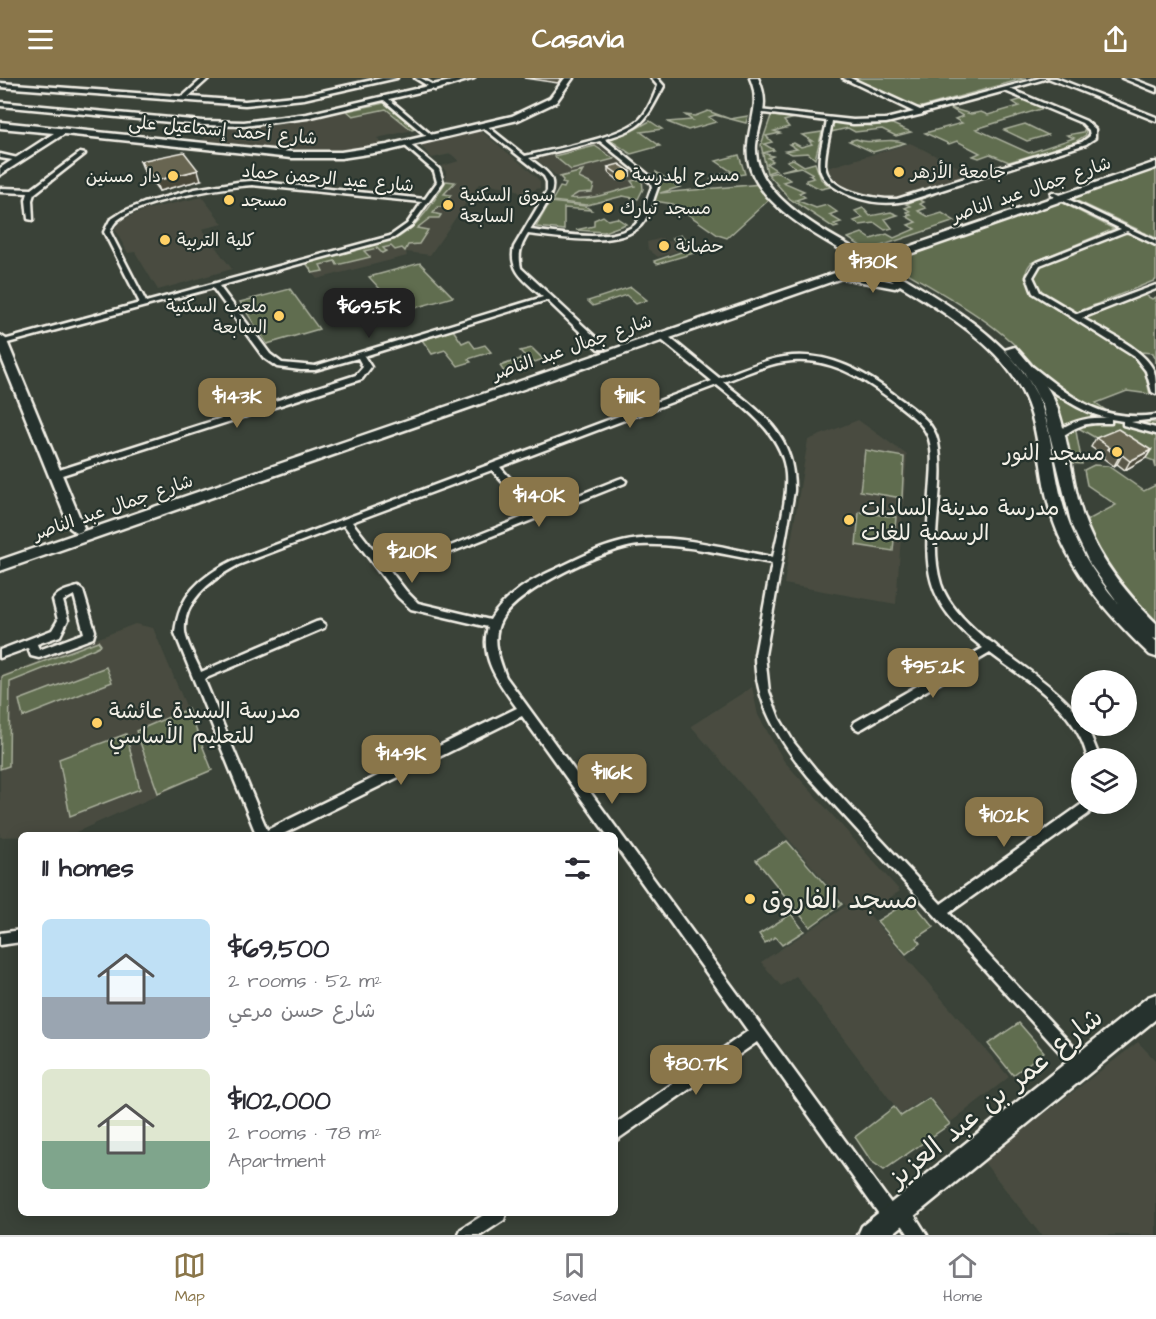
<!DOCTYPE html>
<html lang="en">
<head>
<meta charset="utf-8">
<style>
	:root { --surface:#fff; --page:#f2f2f3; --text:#2b2b33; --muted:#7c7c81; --line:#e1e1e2; --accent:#8a764a }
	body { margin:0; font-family:"Architects Daughter","Playpen Sans Arabic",sans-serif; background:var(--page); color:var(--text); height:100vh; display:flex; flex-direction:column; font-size:22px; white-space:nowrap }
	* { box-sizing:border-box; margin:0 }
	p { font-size:20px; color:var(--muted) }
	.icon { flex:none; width:33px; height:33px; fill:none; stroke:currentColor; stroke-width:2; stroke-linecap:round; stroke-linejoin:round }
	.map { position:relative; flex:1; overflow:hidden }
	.panel { position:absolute; left:18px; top:754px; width:600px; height:384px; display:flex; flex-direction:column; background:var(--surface); border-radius:9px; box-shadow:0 3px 15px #0003 }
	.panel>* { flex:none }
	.controls { position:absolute; left:1071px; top:592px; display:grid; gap:12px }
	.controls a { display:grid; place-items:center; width:66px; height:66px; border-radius:50%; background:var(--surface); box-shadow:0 3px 15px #0003; font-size:30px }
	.price { position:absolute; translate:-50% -51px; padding:0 14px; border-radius:12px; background:var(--accent); color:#fff; font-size:20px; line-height:39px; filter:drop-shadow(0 2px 3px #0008) }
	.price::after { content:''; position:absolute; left:50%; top:36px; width:18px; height:14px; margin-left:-9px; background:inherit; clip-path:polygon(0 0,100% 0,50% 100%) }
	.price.selected { background:#222; color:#fff }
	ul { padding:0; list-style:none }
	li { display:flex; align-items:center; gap:18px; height:150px; padding:0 24px }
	li span { display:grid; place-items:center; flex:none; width:168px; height:120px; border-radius:9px; color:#555 }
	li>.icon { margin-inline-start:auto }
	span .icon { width:72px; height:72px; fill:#fffc; stroke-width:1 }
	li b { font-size:26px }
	h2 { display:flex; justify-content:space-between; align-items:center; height:72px; padding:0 24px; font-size:26px }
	header { display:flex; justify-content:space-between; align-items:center; height:78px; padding:0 24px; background:var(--accent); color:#fff; font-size:27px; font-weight:700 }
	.tabs { display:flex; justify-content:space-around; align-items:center; height:84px; border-top:2px solid var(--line); background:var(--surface); font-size:16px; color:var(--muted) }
	.tabs a { display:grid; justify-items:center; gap:3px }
	.tabs .selected { color:var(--accent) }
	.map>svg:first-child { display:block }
	.built { fill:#484c40 }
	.green { fill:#606d4f; stroke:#aaaf9c; stroke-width:1.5 }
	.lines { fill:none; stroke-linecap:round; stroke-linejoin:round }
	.street-casing { stroke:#f4f1e8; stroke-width:5 }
	.secondary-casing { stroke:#f4f1e8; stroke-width:5 }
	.street { fill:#26332d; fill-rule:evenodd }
	.secondary { fill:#26332d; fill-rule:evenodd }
	.wall { fill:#595746; stroke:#f4f1e8; stroke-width:1.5 }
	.shaded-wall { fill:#494739; stroke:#f4f1e8; stroke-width:1.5 }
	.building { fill:#686551; stroke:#f4f1e8; stroke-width:1.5 }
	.poi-dot { fill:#ffd166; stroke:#26332d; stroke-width:2 }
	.labels { text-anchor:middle; stroke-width:4.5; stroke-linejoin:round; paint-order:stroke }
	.far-street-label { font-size:18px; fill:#f4f1e8; stroke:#26332d }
	.far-poi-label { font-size:18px; fill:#f4f1e8; stroke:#26332d; text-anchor:start }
	.poi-label { font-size:22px; fill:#f4f1e8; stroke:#26332d; text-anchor:start }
	.near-poi-label { font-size:27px; fill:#f4f1e8; stroke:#26332d; text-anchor:start }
	.near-street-label { font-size:27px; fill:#f4f1e8; stroke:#26332d }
</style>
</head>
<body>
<header><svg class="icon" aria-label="menu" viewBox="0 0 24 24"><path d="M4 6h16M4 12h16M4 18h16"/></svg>Casavia<svg class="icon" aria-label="share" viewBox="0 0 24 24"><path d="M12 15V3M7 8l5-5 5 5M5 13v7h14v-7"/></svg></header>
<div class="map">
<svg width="1156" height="1157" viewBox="0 0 1156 1157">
	<rect width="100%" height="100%" fill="#3a4238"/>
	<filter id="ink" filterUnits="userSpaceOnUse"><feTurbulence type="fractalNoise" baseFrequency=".0167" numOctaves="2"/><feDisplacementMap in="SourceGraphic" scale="12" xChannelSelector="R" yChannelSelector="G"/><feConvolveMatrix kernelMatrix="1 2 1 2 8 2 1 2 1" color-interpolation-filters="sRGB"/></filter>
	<g filter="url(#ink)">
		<g class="built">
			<path d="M385 24 418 51 377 60 383 67 330 75H296L199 65 215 50 278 47Z"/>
			<path d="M471 53 482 54 528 91 540 103V110L521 116 512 109 479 106 430 177 406 174 407 178 317 201 305 185 379 166 396 160 415 147 446 102V94L442 88 459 83 451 76 432 80 419 66Z"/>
			<path d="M910 65 975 97 909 117 889 120 855 115 836 103 827 90Z"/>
			<path d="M592 66H598L639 96 643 107 638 121 623 118 587 127 552 123 560 109 564 110 566 106 536 81 537 79Z"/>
			<path d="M202 119 223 146 202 151 232 191 158 212 135 174 128 175 115 152 119 143 144 132Z"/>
			<path d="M662 160 666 163H675L686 171 658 179 648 171 647 164Z"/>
			<path d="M858 342 907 377 896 526 784 506 808 362Z"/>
			<path d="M135 546 153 550 213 692 70 757 0 759V598Z"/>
			<path d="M752 609 758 637 784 683 900 813 868 835 1009 999 951 1044 929 1018 901 1036 796 898 781 908 761 884 846 828 691 648Z"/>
			<path d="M1138 964 1156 983V1157H1041L983 1083Z"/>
		</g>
		<g class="green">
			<path d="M852 0H1026L922 29H915Z"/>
			<path d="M1023 21 1044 30 976 51 1029 75 1074 60 1067 57 1083 54 1085 50 1086 57 1075 64 1009 84 990 76 979 80 973 78 980 75 957 63 949 66 925 55 962 45 955 41 963 38 950 30 971 36 981 34 988 37 1019 28 1013 24Z"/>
			<path d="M384 25 416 51 412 52 386 31 353 38 347 33Z"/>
			<path d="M708 33 730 41 748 38 746 45 715 37 709 39 716 44 688 52 667 44 692 42 685 37 695 38Z"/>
			<path d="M771 38 795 40 784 43 789 49 774 53 780 55 766 58 772 64 764 66 774 72 763 75 773 78 768 80 773 83 767 86 776 92 767 95 761 67Z"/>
			<path d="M756 41 753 86 775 116 822 152 800 140 773 118 727 160 718 157 673 126 654 123 659 108 656 94 680 109 660 115 761 106C746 82 749 67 756 41Z"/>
			<path d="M650 43 662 51 641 54 660 68 631 76 609 61 630 54Z"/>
			<path d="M834 45 872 48 890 45 911 54 896 58 882 51 855 54 848 50 831 54Z"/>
			<path d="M1025 46 1048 57 1027 63 1004 52Z"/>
			<path d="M822 54 815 81 808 75 792 76 785 73 797 71 789 66 794 65 801 69 812 66 809 63H812L802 57Z"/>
			<path d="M856 61C871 68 888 58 905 65L873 74 849 63Z"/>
			<path d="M595 68 614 81 571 92 554 78Z"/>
			<path d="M739 77 745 96 711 101 714 98 732 94 716 83Z"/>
			<path d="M793 81 804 88 815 85 821 101 830 109 821 111 806 104V102L814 100 809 97 813 96 801 89 781 93 795 89 787 83Z"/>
			<path d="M1156 89V160L1071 120V118Z"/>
			<path d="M583 93 579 100 594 107 592 114 578 115 570 120C591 123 615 113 635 108L631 103 642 101 643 111 638 121 623 118 587 127 552 123 560 109 564 110 566 106 562 105 563 102 560 99Z"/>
			<path d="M778 94 790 102 783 104 804 113 799 115 805 119 796 122 816 130 827 127 837 134 829 137 841 144 834 146 838 149 834 150 790 121 768 96Z"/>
			<path d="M446 103 455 104 444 116 451 117 443 129H438L433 135 441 137 439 140H430L417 150 428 152 419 166 408 167 405 173 402 170 395 172 391 168 383 170 386 173 382 175 377 170 364 173 370 179 337 187 335 183 320 187 323 193 313 195 306 185 399 159C421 145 433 125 446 103Z"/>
			<path d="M931 116 933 117 920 122 924 124 920 126 926 130 918 133 929 139 942 135 955 143 872 171 862 169 848 160 862 155 871 161 887 156 894 160 915 151 908 147 916 144 906 138 911 137 907 134 910 133 905 130 910 128 906 126Z"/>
			<path d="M550 124 585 128 591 132 564 130V152L536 149Z"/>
			<path d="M1053 124 1063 125 1114 151 1031 185C1000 219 1123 261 1140 285 1146 293 1147 306 1150 316L1127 313 1096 325 1108 334 1109 339 1156 345V390L1154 383 1103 364 1075 348 1082 386 1070 385C1066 361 1063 340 1053 318 1025 255 943 217 887 183Z"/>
			<path d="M863 130 870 138 891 134 898 137 885 141 892 150 885 152 875 145 860 147 854 143 863 140 855 133Z"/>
			<path d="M603 138 608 142 617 140 626 146 604 154 576 152 594 148V142Z"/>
			<path d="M1120 155 1131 156 1156 169V202L1075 235C1058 226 1035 218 1033 196L1041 186Z"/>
			<path d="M681 157 701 173 657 186 654 183 687 172 672 160Z"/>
			<path d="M420 185 453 219 401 234 369 199Z"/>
			<path d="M631 209 647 222 636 226 626 217 593 228 588 223Z"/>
			<path d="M290 211 319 251 267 266 240 224Z"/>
			<path d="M1141 215 1152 221 1156 219V285L1153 275 1140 274 1081 240Z"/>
			<path d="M453 252 462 265 469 262 475 270 485 267 491 274 468 281 471 284 458 288 445 272 432 276 422 262Z"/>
			<path d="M532 270 543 281 505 295 500 288 526 279 520 273Z"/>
			<path d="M865 372 904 379 902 420 860 413Z"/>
			<path d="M1094 387 1108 388 1144 413 1156 407V545L1111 493 1084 444 1116 427 1087 407 1084 392Z"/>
			<path d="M859 434 896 439 893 473 856 467Z"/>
			<path d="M98 563 101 567 93 571 10 604 9 688 0 691 2 599Z"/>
			<path d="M106 589 112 604 23 639 19 622Z"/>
			<path d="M188 631 212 692 158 715 136 653Z"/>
			<path d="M126 656 140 711 70 738 59 681Z"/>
			<path d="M787 763 842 826 810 849 756 782Z"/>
			<path d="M911 822 934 849 917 860 920 865 906 876 877 843Z"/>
			<path d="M791 836 804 853 782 867 775 859 765 865 759 856Z"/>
			<path d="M1019 945 1044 974 1013 997 988 966Z"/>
			<path d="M929 1020 950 1046 884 1092 871 1083 855 1059 894 1029 901 1038Z"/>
		</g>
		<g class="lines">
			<g class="street-casing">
				<g id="street">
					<path d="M203 0H209L185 22H181V20Z"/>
					<path d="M415 0H421L433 7 464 0H474L434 12 432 11 389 21 434 59V61H430L384 22 307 40 244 48 202 47 0 28V24L202 43 244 44 307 36 428 8Z"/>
					<path d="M651 0H657L664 8C645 43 645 49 605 61L657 104 658 109C653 121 650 137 641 147 619 171 557 159 528 156 520 169 518 176 521 190L604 267V271H598L547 222 364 278 371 289 362 301 59 398H53V394L356 297 363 289 358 280 315 292H301L277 289 264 280 213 210 0 267V263L140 225 104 154 110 142 124 133 144 125 195 111 238 104 252 103 425 121 437 104 434 93 403 66 408 65 439 91 443 104 411 148 394 160 219 208 270 276 282 285 315 288 543 219C527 204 508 193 514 169L547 113V104L544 98 481 48 486 47 525 78C554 71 620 60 640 41 649 32 653 19 658 8ZM600 63 651 105 652 109C647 120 644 138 635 147 611 166 558 155 530 152 538 138 562 111 548 96 543 90 535 85 529 80ZM252 107 422 124 407 146 390 158 146 224 110 154C112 151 112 148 114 146 132 123 223 109 252 107Z"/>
					<path d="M843 0H850L920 32 1040 0H1056L1156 39V43L1048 0 1010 11 1086 43 1095 51V60L1086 66 910 122C884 128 856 124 833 108 829 104 823 100 821 94 816 83 825 56 827 43L756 34 759 32 853 42 886 41 914 34ZM1005 13 1082 45 1089 52 1090 58 1082 64 897 121C877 122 825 114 825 86 825 72 830 57 832 43L853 46 886 45 923 36V35Z"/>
					<path d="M1122 0H1130L1156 10V14Z"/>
					<path d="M80 75 85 76 34 116 32 122 33 142 28 141 26 122 28 115 0 114V110L32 111Z"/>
					<path d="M0 76 22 81 19 83 0 80Z"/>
					<path d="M1053 114 1156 163V167L1127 153 1040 187 1033 199 1040 214 1077 236 1156 207V211L1082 240C1104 253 1142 269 1154 293 1156 300 1156 309 1156 316L1152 314 1146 293 1135 279 1033 215 1027 199 1035 185 1121 151 1051 117V115Z"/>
					<path d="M658 255H664L719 300C740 293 762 282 784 279 829 272 866 295 900 321 915 332 935 345 938 365 947 411 927 460 941 506 948 527 967 545 983 559 988 563 994 565 997 569 1015 583 1082 627 1082 648H1085L1090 656 1100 681H1088C1086 674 1084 666 1080 659 1062 622 1021 599 990 575L863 650 859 652 855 650 853 647 855 644 983 570C920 521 925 488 930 416 931 398 934 378 929 361 924 344 905 333 892 322 860 298 826 277 784 284 763 287 743 297 723 304 763 336 795 357 794 413L765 577 769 614 779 640 794 665 816 692 941 826 1082 726H1094L1088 736 949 835 1086 982 1088 987 1086 992 1081 994 1076 992 808 698C779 662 755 625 755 577L772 485C729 478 684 465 640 467 607 469 517 512 501 542 491 561 499 581 506 599L895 1131 896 1127 902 1125 908 1127 927 1157H909L899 1142 898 1146 892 1148 886 1146 757 964 615 1063V1046L748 953 615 767V758H608L522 638 279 758H257L175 555C179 517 200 499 232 483L712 303 658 259ZM717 307C745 330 783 356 786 396 788 423 778 452 773 479 728 471 668 452 622 464 600 469 579 480 558 490 531 502 506 516 490 542L418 525 406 513 352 444 492 392 531 436 443 471 441 473 446 476 449 475 625 405 626 403 622 400 619 401 539 433 500 389ZM344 447 398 519 411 531 488 549C479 580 500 606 517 630L267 752 204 601 324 550 325 547 320 543 316 544 201 594C197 583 186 565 185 554 182 522 214 500 238 487Z"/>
					<path d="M1027 289H1033C1075 322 1100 344 1156 337V341L1131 344 1156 350V356L1123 347V343L1111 341V345H1108C1098 345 1087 344 1078 349 1070 352 1064 359 1055 359V355C1071 343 1087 339 1107 340 1076 333 1051 312 1027 293Z"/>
					<path d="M78 509 83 513 95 553 93 560 39 580 31 578 28 570 0 580V572L52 552 58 542 53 522C59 513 68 512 78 509ZM74 517 84 555 39 572 37 566 60 558 68 542 63 523Z"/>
					<path d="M21 852V864L0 867V855Z"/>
					<path d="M485 1136H506L504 1142 481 1157H459L461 1151Z"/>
				</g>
			</g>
			<g class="secondary-casing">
				<g id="secondary">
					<path d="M382 0H397L304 21 245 27 0 9V5L245 23 304 17Z"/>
					<path d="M565 0H573L556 24 518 42 387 73 341 80H291L64 56 0 97V90L54 55 0 50V44L291 74H341L387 67 512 38 550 20Z"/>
					<path d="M750 0H758C771 28 759 40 756 67 752 121 834 158 873 181L1156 84V90L881 186C934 218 1010 259 1037 317 1050 345 1052 376 1058 406 1067 452 1088 491 1119 526L1090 486 1072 448 1043 328 1024 294 1005 272 1015 269C1032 288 1048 306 1057 329 1071 368 1071 411 1087 449 1102 486 1128 517 1156 545V561L1153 560 1156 563V579L1150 577C1104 533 1061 484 1047 420 1038 382 1039 340 1018 306 993 263 942 233 900 207L895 210 842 200 0 493V482L864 185C824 161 741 122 748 67 750 41 761 25 750 0ZM871 189 894 204 854 196Z"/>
					<path d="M0 257 6 261 84 450 82 453 77 455 70 450 0 276Z"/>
					<path d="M1156 916V941L891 1157H858L862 1148 1148 919Z"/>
				</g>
			</g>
			<use href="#street" class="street"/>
			<use href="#secondary" class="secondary"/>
		</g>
		<g class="wall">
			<path d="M524 0H561L558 5Z"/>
			<path d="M140 83 201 102 159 113 144 93Z"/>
			<path d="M608 89 630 93V98L618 102 608 94Z"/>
			<path d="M1096 360 1151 372 1146 380 1125 392 1117 386 1114 388 1103 380 1104 378 1091 369Z"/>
		</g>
		<g class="shaded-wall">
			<path d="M198 92 201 102 159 113 155 103Z"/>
			<path d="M630 93V98L618 102V96Z"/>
			<path d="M1151 372 1146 380 1125 392 1130 383Z"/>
			<path d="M1122 377 1117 386 1114 388 1119 379Z"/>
		</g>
		<g class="building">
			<path d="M184 74 198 92 155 103 140 83Z"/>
			<path d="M619 86 630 93 618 96 608 89Z"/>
			<path d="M1118 351 1151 372 1130 383 1122 377 1119 379 1108 371 1110 370 1096 360Z"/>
		</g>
	</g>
	<g class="poi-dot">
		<circle cx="899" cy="94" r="6"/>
		<circle cx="620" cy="97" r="6"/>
		<circle cx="173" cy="98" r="6"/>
		<circle cx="229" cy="122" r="6"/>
		<circle cx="448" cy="127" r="6"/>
		<circle cx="608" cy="130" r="6"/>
		<circle cx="165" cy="162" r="6"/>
		<circle cx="664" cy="168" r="6"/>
		<circle cx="279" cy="238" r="6"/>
		<circle cx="1117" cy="374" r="6"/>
		<circle cx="849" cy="442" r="6"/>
		<circle cx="97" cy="645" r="6"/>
		<circle cx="750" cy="821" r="6"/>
	</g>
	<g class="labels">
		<g class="far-street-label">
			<text transform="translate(223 52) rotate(5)" y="6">شارع أحمد إسماعيل على</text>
			<text transform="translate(328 100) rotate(5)" y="6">شارع عبد الرحمن حماد</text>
			<text transform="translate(1031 111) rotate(-19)" y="6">شارع جمال عبد الناصر</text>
			<text transform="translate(572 269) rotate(-19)" y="6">شارع جمال عبد الناصر</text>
			<text transform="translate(113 429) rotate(-19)" y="6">شارع جمال عبد الناصر</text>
		</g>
		<g class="far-poi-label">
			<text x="911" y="100">جامعة الأزهر</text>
			<text x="632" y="103">مسرح المدرسة</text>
			<text x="161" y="104" text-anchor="end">دار مسنين</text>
			<text x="460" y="123">سوق السكنية<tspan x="460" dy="21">السابعة</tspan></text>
			<text x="241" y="128">مسجد</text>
			<text x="620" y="136">مسجد تبارك</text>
			<text x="177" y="168">كلية التربية</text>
			<text x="676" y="174">حضانة</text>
			<text x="267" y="234" text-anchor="end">ملعب السكنية<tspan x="267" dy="21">السابعة</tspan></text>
		</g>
		<g class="poi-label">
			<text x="1105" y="382" text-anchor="end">مسجد النور</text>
			<text x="861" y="437">مدرسة مدينة السادات<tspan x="861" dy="25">الرسمية للغات</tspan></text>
			<text x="109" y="640">مدرسة السيدة عائشة<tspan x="109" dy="25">للتعليم الأساسي</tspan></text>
		</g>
		<g class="near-poi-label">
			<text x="762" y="830">مسجد الفاروق</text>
		</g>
		<g class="near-street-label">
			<text transform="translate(995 1019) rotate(-39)" y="9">شارع عمر بن عبد العزيز</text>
		</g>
	</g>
</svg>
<div class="controls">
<a><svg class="icon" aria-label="locate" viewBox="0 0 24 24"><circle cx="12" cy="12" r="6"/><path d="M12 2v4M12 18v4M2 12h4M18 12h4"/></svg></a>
<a><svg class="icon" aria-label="layers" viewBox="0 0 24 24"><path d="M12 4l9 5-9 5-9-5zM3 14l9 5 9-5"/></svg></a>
</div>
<b class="price" style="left:873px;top:216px">$130K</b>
<b class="price selected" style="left:369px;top:261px">$69.5K</b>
<b class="price" style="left:237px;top:351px">$143K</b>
<b class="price" style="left:630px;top:351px">$111K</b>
<b class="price" style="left:539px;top:450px">$140K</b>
<b class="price" style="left:412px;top:506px">$210K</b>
<b class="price" style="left:933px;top:621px">$95.2K</b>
<b class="price" style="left:401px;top:708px">$149K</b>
<b class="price" style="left:612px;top:727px">$116K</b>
<b class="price" style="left:1004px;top:770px">$102K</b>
<b class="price" style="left:696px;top:1018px">$80.7K</b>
<section class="panel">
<h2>11 homes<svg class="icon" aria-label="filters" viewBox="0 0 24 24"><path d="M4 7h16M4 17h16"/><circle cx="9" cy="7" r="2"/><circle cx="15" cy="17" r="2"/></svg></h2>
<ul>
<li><span style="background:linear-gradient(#bfe0f5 65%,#9aa5b1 0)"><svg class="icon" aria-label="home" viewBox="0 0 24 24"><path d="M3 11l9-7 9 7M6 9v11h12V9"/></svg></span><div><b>$69,500</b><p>2 rooms · 52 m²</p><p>شارع حسن مرعي</p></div></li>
<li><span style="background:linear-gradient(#dfe7d0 60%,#7fa58c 0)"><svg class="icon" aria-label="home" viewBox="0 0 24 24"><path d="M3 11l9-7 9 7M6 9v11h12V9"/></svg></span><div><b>$102,000</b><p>2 rooms · 78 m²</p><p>Apartment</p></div></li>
</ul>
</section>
</div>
<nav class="tabs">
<a class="selected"><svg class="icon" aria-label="map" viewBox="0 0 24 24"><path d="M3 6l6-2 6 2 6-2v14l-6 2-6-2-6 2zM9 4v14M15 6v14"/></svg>Map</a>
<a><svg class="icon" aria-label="saved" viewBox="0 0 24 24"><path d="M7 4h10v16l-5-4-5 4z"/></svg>Saved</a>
<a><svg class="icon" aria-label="home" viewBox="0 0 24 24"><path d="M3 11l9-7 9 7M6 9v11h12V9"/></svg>Home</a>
</nav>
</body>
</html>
